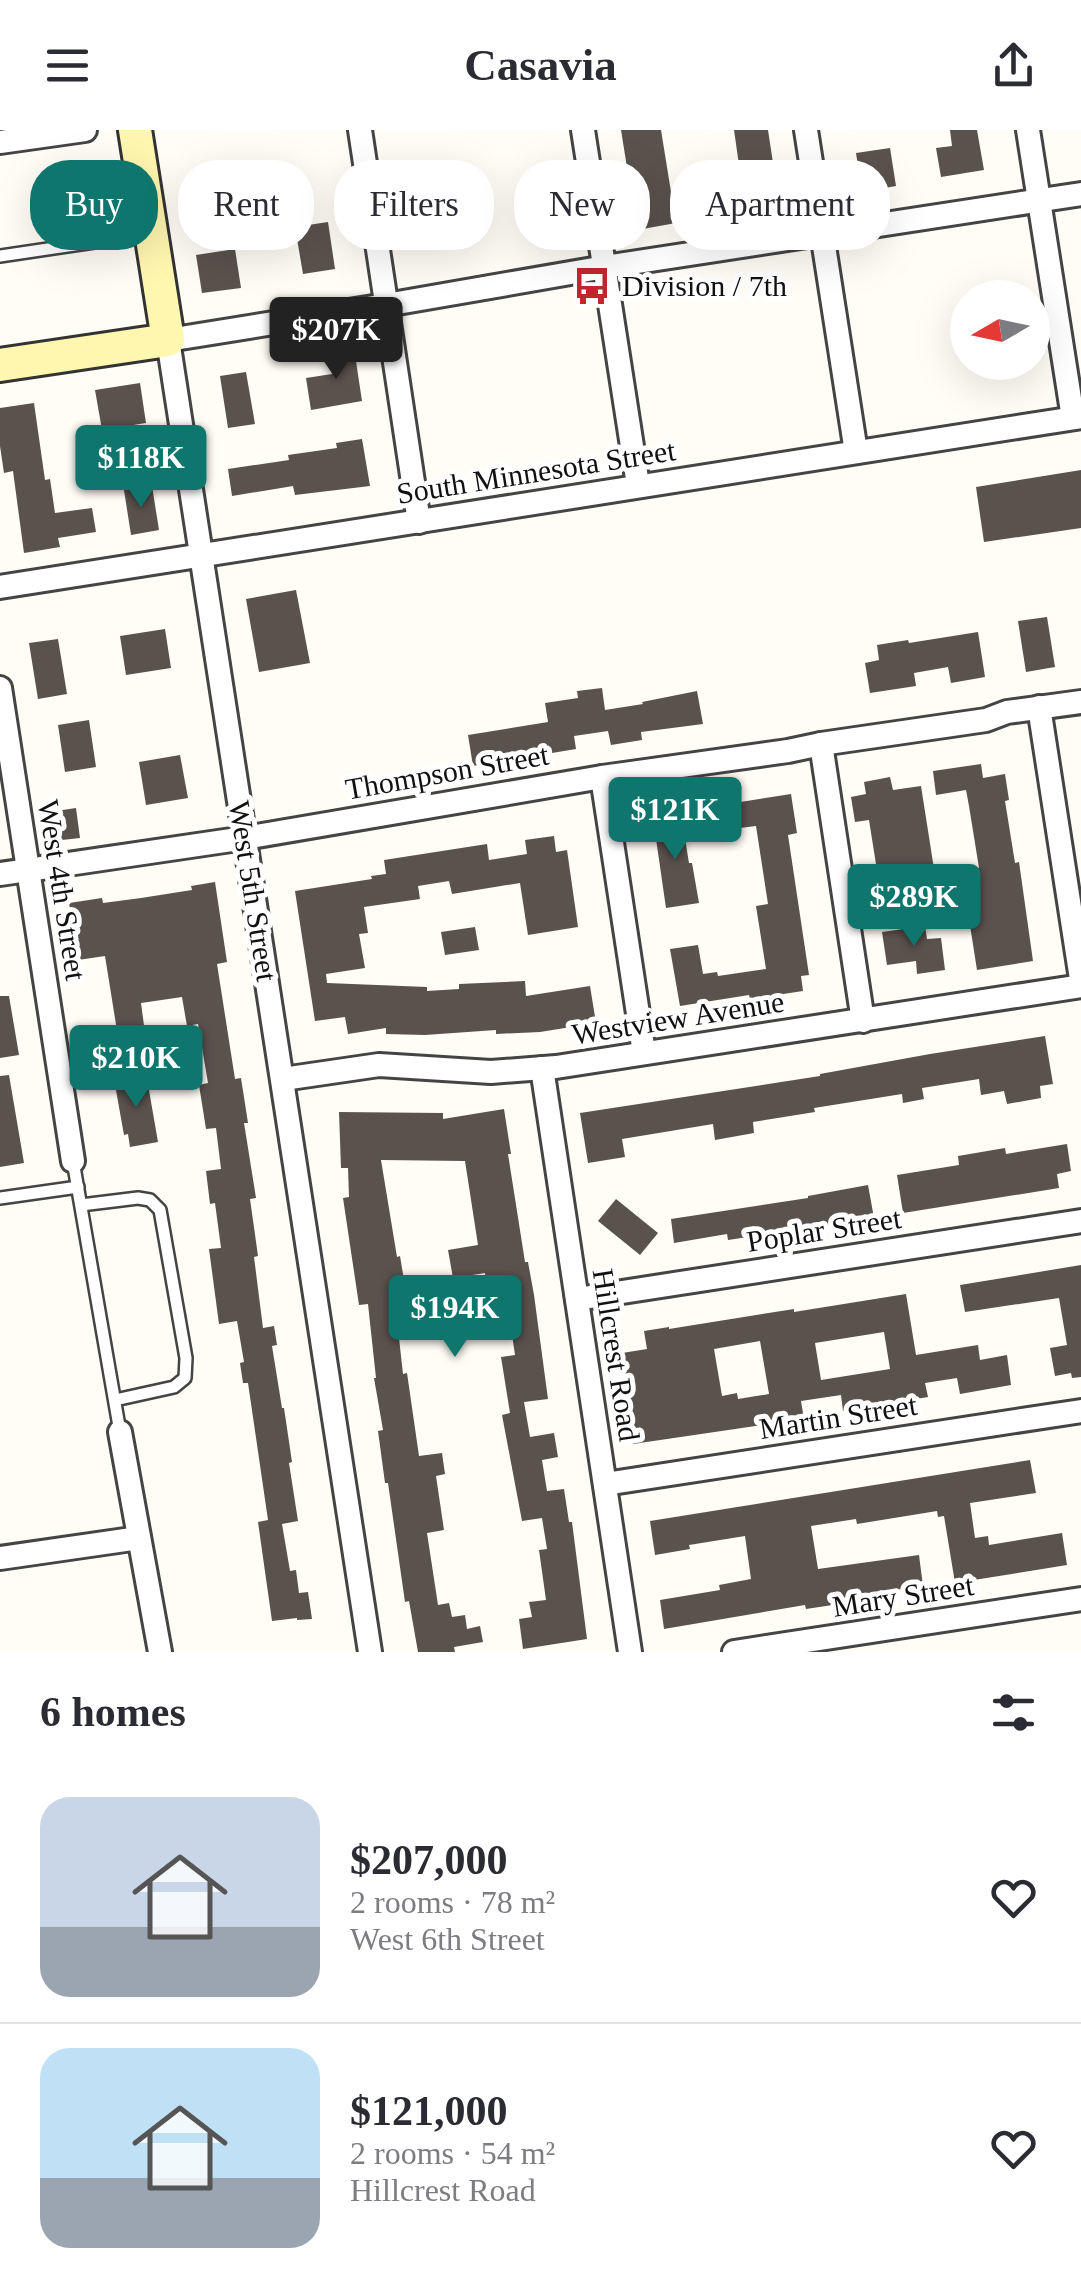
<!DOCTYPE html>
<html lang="en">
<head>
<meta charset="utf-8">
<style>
	:root { --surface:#fff; --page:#f2f2f3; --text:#2b2b33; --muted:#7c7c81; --line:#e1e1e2; --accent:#0f766e }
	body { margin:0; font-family:"Times New Roman",serif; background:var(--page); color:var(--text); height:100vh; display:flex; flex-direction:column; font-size:38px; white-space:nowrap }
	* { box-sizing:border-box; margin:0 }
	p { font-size:32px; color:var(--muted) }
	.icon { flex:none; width:55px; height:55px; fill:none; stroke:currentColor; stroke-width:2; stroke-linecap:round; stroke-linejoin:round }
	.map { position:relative; height:1522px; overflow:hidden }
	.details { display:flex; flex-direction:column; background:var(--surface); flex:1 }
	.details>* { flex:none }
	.top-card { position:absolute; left:30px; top:30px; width:1022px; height:90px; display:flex; gap:20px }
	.needle { width:65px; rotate:261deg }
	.fabs { position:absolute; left:950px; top:150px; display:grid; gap:20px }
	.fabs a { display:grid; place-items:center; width:100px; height:100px; border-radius:50%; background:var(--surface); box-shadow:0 10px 40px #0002; font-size:50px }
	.price { position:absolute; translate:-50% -85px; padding:0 22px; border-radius:10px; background:var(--accent); color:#fff; font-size:32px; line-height:65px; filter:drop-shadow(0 2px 5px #0008) }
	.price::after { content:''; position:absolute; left:50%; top:60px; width:30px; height:22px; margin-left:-15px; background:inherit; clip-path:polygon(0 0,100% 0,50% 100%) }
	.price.current { background:#222; color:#fff }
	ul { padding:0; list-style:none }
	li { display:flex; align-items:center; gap:30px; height:250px; padding:0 40px }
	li+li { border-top:2px solid var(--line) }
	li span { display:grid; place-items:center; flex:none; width:280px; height:200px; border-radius:30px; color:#555 }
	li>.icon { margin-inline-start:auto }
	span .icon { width:120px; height:120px; fill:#fffc; stroke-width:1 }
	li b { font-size:42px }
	h2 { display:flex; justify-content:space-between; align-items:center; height:120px; padding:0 40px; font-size:42px }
	.tag { padding:0 35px; border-radius:40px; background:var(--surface); box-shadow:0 10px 40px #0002; font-size:35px; line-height:90px }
	.tag.current { background:var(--accent); color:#fff }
	header { display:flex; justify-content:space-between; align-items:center; height:130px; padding:0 40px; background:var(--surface); font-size:45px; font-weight:700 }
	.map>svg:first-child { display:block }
	.building { fill:#5a524d; fill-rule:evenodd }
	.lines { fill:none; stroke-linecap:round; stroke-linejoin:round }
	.lane-casing { stroke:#444; stroke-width:16 }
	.street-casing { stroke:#444; stroke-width:28 }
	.secondary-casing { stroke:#333; stroke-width:38 }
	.lane { stroke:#fff; stroke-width:11 }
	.street { stroke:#fff; stroke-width:22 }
	.secondary { stroke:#fff6b0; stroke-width:32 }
	.labels { text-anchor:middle; stroke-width:10; stroke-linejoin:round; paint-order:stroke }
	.poi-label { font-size:30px; fill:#111; stroke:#fff; text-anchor:start }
	.street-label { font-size:30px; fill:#111; stroke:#fff }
</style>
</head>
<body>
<header><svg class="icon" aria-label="menu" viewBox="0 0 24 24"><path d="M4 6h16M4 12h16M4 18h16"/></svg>Casavia<svg class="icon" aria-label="share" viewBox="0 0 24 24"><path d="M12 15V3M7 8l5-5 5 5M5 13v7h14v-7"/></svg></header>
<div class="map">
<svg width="1081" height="1522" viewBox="0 0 1081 1522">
	<rect width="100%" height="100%" fill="#fffdf5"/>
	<g class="building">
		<path d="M621 0H661L676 93 637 100Z"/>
		<path d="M734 0H768L780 79 746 84Z"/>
		<path d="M950 0H977L984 40 941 47 936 18 952 16Z"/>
		<path d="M890 18 896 56 862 62 856 23Z"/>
		<path d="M328 92 335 139 303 144 295 97Z"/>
		<path d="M235 119 241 158 202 163 196 125Z"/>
		<path d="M354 218 362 271 311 280 306 248 332 244 328 222Z"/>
		<path d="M246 242 255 294 228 298 220 246Z"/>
		<path d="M140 253 146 293 102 300 95 260Z"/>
		<path d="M34 273 45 350 50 349 55 383 92 378 96 402 58 408 60 417 24 423 13 341 4 343 0 316V278Z"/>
		<path d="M362 309 370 356 295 365 293 356 232 366 228 339 289 330 288 325 337 318 336 313Z"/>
		<path d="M1081 340V398L984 412 976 357Z"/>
		<path d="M152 356 159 400 131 405 124 360Z"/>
		<path d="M296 460 310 533 259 542 246 469Z"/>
		<path d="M1047 487 1055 537 1026 542 1018 491Z"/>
		<path d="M165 499 171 538 126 545 120 506Z"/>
		<path d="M978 502 985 547 951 553 948 537 914 543 916 556 870 563 865 533 879 530 877 515 908 510 909 513Z"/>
		<path d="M58 509 67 564 38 569 29 513Z"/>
		<path d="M602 558 605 580 643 574 642 572 697 561 703 594 641 602 642 610 611 615 608 601 574 606 576 619 473 636 468 605 548 592 545 573 578 568 577 561Z"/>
		<path d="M89 590 96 637 65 642 58 595Z"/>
		<path d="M180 625 188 668 146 675 139 632Z"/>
		<path d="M981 634 983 648 1005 644 1009 670 1005 671 1015 733 1019 732 1033 831 977 840 969 789 964 790 956 742 979 738 969 676 966 660 936 665 933 641Z"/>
		<path d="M890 647 893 660 921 656 937 758 890 766 887 752 879 753 869 690 855 692 851 667 866 664 864 652Z"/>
		<path d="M791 664 797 703 788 705 809 845 801 846 803 861 750 869 749 865 680 876 670 819 698 815 703 844 717 842 718 846 766 839 756 776 768 774 756 696 732 699 728 674Z"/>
		<path d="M76 678 80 708 53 711 49 682Z"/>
		<path d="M681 684 689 733H692L699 773 666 778 653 688Z"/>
		<path d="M554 706 556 722 567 720 578 797 528 805 520 753 452 764 449 751 418 756 420 769 364 777 368 803 359 804 365 838 326 844 327 853 427 857V861L459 859V854L525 851 526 866 590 856 596 893 540 902 496 904V900L425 905 386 904V898L348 904 345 887 315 891 295 761 372 749 371 746 386 744 384 730 487 714 489 730 527 724 525 710Z"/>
		<path d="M215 752 227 832 217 834 235 949 241 948 248 993H244L256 1068 250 1069 258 1126 254 1127 263 1198 274 1196 277 1215 272 1216 282 1278H284L292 1332 289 1333 298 1391 282 1394 290 1441 296 1440 299 1463 308 1462 312 1489 297 1490V1488L272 1491 258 1392 268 1390 248 1253H243L240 1233 244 1232 237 1191 219 1194 209 1119 221 1118 215 1073 210 1074 206 1041 221 1039 216 998 206 999 199 955 208 953 198 894 187 896 182 867 141 873 145 903 118 907 105 826 78 830 69 773 102 768 103 773 141 768 192 760 191 756Z"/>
		<path d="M925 796 927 809 941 808 945 840 917 844 916 831 887 835 882 802Z"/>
		<path d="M475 797 479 820 445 825 441 802Z"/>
		<path d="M0 866H9L19 925 0 928Z"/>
		<path d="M1045 906 1053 954 1040 956 1041 968 1007 974 1004 961 981 965 979 949 922 958 924 969 903 973 902 964 814 978 815 982 753 992 754 1003 715 1010 713 994 622 1009 625 1027 588 1033 580 983 820 946V944L930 924Z"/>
		<path d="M109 914 113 940 88 944 84 918Z"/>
		<path d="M146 943 158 1012 130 1017 128 1004 124 1005 114 949Z"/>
		<path d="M9 945 24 1033 0 1037V946Z"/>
		<path d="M504 979 511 1024H508L525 1132H528L534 1165 548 1269 524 1272 530 1307 554 1303 558 1327 542 1330 547 1361 564 1359 569 1392H572L587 1509 523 1519 519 1489 532 1487 529 1472 546 1470 539 1420 547 1419 542 1388 522 1391 502 1285 510 1283 501 1227 515 1225 510 1191 498 1193 493 1165 488 1166 485 1143 453 1148 448 1120 478 1115 465 1031 381 1030 397 1127 400 1126 407 1168 411 1206 399 1208 403 1244 407 1243 419 1326 442 1323 445 1344 436 1346 444 1400 427 1403 438 1475 449 1473 452 1487 465 1485 467 1499 480 1496 483 1512 454 1517 455 1522H418L409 1471 405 1472 388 1353H385L378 1301 383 1300 374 1248H376L368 1174 359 1175 343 1068 349 1067 348 1038H341L339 982 443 983V989Z"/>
		<path d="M1067 1014 1071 1041 1057 1044 1059 1058 903 1083 897 1045 959 1035 958 1026 1005 1018 1006 1024Z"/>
		<path d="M868 1055 874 1088 728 1110 727 1104 674 1113 671 1089 808 1068V1066Z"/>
		<path d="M616 1069 658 1103 640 1125 598 1091Z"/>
		<path d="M1081 1135V1247L1072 1248 1071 1243 1055 1246 1050 1218 1067 1215 1059 1168 965 1182 960 1155Z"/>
		<path d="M906 1164 916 1225 978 1215 980 1230 1007 1225 1011 1255 960 1264 957 1248 925 1253 928 1267 843 1281 841 1265 801 1271 804 1289 633 1314 626 1271H630L622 1223 647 1219 644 1201 669 1197V1199L794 1179V1182ZM884 1202 890 1239 821 1250 815 1213ZM760 1211 769 1264 738 1269 737 1263 722 1266 714 1219Z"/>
		<path d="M1030 1330 1036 1363 970 1373 975 1408 988 1406 989 1415 1062 1403 1067 1435 955 1453 944 1386 938 1387 937 1381 857 1394 856 1389 811 1396 818 1439 919 1425 923 1456 845 1468 846 1473 806 1479 805 1475 664 1499 660 1470 720 1460 719 1455 751 1449 745 1406 689 1415 690 1419 655 1425 650 1391Z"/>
	</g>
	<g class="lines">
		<g class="lane-casing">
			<g id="lane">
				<path d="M0 126 149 104"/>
				<path d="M73 1031 120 1302"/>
				<path d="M0 1068 78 1057"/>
				<path d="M81 1075 138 1068 150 1070 160 1080 186 1228 185 1248 174 1257 115 1270"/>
			</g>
		</g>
		<g class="street-casing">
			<g id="street">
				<path d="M360 0 419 392"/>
				<path d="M583 0 638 355"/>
				<path d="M806 0 856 322"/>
				<path d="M1028 0 1073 288"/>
				<path d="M0 12 85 0"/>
				<path d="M0 457 1081 287"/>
				<path d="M0 558 73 1031"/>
				<path d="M1039 577 1081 849"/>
				<path d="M821 614 863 891"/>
				<path d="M602 647 644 923"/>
				<path d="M0 744 245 708 602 647 788 621 821 614 986 590 1007 582 1081 572"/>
				<path d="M542 938 630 1522"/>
				<path d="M283 949 379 935 491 942 556 937 1081 856"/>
				<path d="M577 1169 1081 1091"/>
				<path d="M120 1302 160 1522"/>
				<path d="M605 1354 1081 1281"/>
				<path d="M0 1428 139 1408"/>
				<path d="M370 1522 168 210 386 175 605 137 1081 64"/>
				<path d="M734 1522 1081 1469"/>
			</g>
		</g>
		<g class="secondary-casing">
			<path id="secondary" d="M0 235 168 210 135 0"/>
		</g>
		<use href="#lane" class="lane"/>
		<use href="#street" class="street"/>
		<use href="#secondary" class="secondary"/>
	</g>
	<defs>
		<g id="bus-bare" transform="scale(3)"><path d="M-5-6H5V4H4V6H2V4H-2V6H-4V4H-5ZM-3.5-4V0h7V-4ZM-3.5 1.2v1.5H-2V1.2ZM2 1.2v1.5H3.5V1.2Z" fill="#c4262e" stroke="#fff" stroke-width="2.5" paint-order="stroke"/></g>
	</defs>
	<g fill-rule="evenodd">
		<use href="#bus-bare" x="592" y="156"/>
	</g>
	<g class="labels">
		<g class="poi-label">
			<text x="622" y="166">Division / 7th</text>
		</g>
		<g class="street-label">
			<text transform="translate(536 342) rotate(-9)" y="10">South Minnesota Street</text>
			<text transform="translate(447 642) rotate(-10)" y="10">Thompson Street</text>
			<text transform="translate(62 760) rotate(81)" y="10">West 4th Street</text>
			<text transform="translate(253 761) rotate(81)" y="10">West 5th Street</text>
			<text transform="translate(678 888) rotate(-9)" y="10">Westview Avenue</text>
			<text transform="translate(824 1100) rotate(-9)" y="10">Poplar Street</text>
			<text transform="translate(616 1225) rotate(81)" y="10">Hillcrest Road</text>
			<text transform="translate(838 1287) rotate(-9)" y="10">Martin Street</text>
			<text transform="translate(903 1466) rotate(-9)" y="10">Mary Street</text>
		</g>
	</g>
</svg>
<div class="fabs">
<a><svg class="needle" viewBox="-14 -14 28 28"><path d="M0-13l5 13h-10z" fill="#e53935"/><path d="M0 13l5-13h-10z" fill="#7c7c81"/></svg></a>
</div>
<b class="price current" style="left:336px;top:252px">$207K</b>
<b class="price" style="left:141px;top:380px">$118K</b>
<b class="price" style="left:675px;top:732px">$121K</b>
<b class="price" style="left:914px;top:819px">$289K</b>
<b class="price" style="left:136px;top:980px">$210K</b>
<b class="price" style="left:455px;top:1230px">$194K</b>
<div class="top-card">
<a class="tag current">Buy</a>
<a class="tag">Rent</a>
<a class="tag">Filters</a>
<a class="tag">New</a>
<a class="tag">Apartment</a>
</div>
</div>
<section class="details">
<h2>6 homes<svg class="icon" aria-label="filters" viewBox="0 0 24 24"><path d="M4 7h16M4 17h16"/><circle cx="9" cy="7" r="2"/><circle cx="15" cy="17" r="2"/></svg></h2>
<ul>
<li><span style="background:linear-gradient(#c9d6e8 65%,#9aa5b1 0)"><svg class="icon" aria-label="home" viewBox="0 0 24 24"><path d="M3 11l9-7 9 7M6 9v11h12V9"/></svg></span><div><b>$207,000</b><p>2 rooms · 78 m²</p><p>West 6th Street</p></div><svg class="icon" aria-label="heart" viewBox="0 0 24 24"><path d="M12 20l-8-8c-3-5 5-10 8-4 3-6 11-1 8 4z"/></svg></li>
<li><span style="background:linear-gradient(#bfe0f5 65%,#9aa5b1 0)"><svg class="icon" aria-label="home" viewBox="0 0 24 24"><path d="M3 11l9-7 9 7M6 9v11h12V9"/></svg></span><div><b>$121,000</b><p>2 rooms · 54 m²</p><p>Hillcrest Road</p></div><svg class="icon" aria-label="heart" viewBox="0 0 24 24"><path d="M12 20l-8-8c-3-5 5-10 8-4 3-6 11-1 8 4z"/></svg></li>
</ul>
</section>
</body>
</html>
